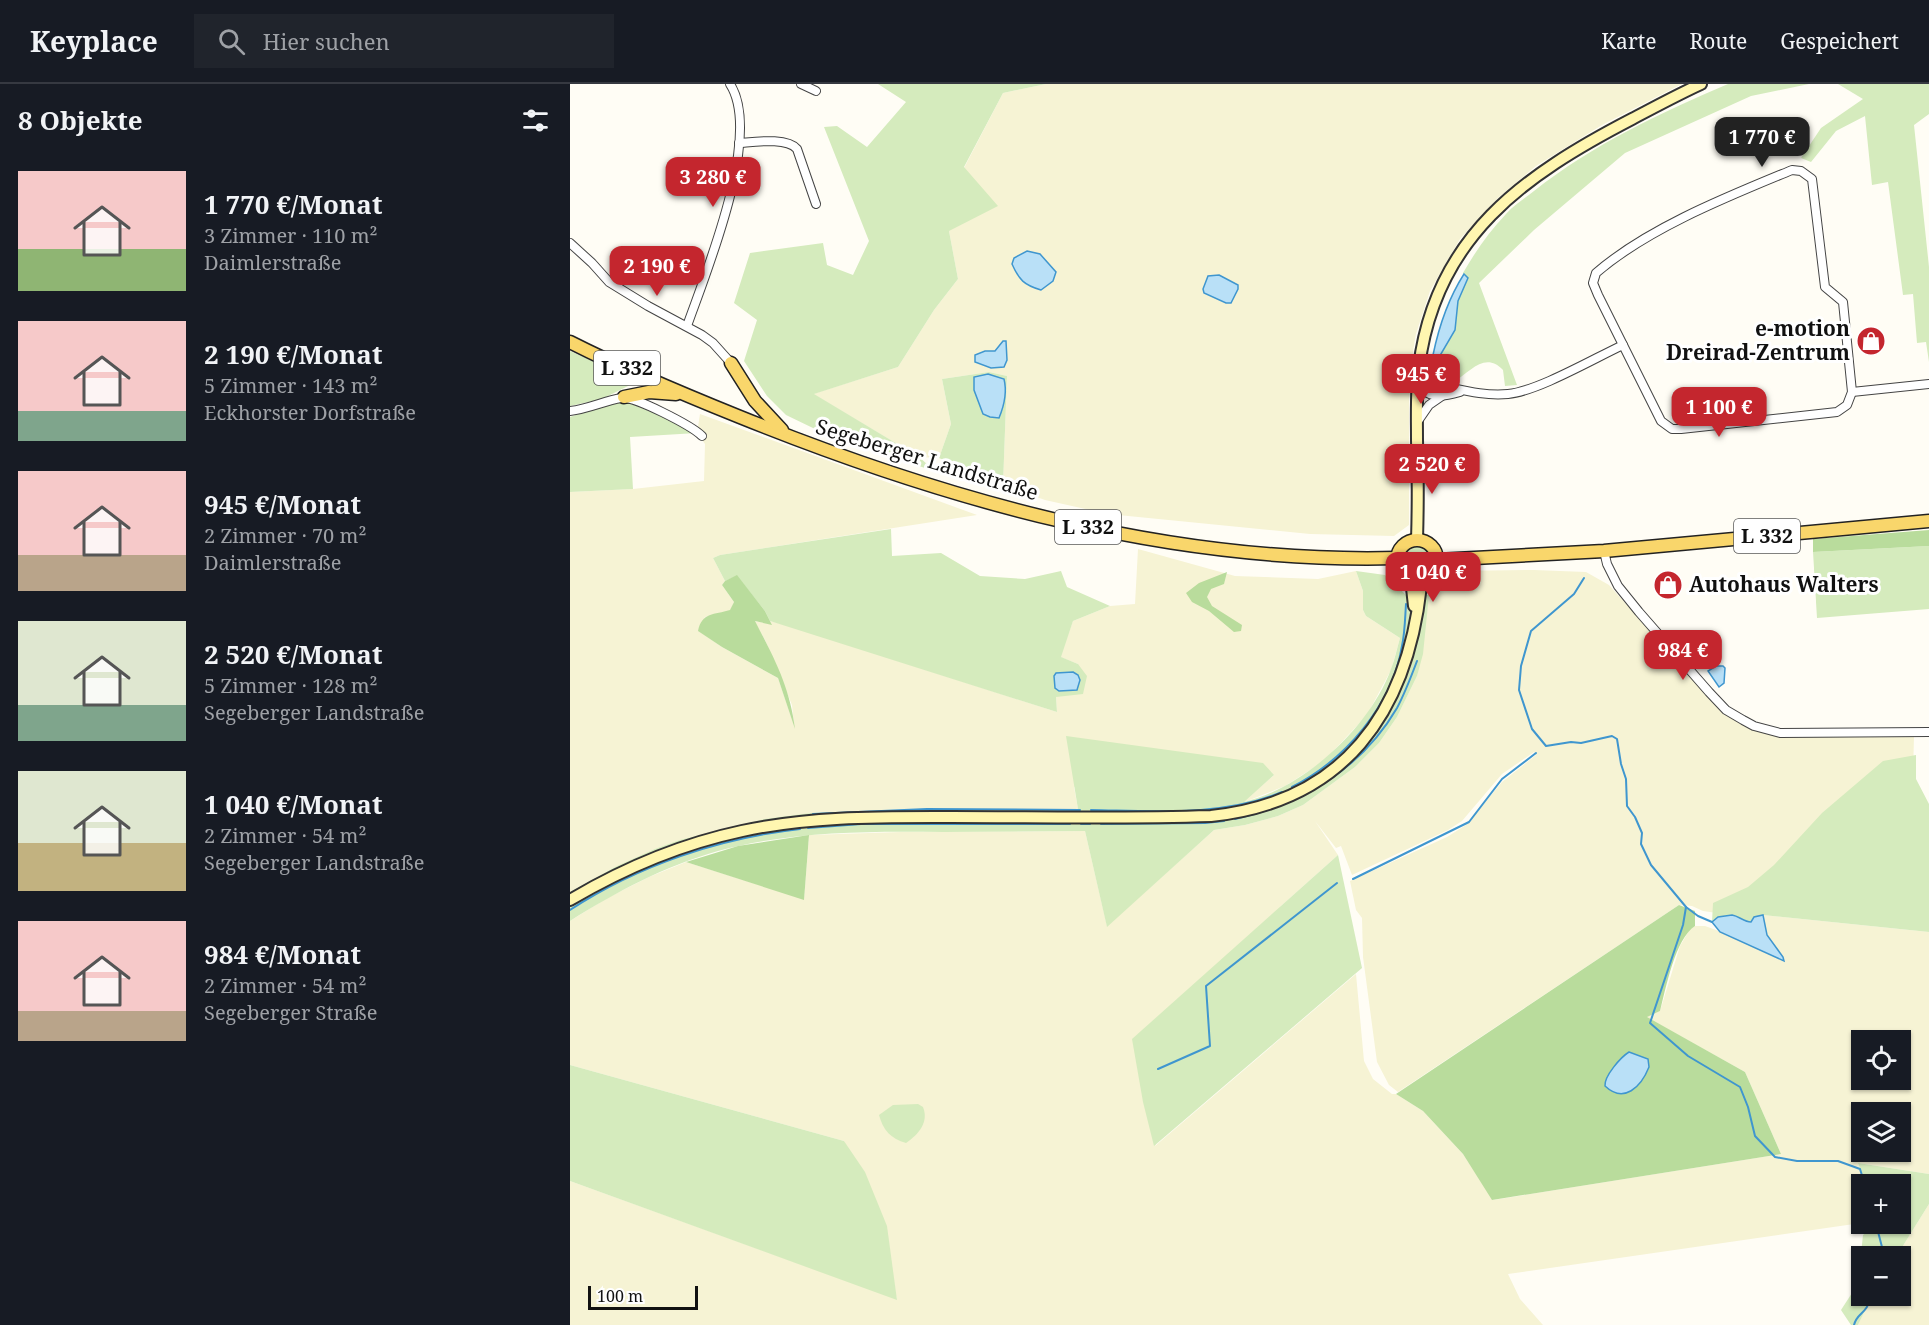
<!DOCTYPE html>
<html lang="de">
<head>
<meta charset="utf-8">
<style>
	:root { --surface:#171b24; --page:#20242c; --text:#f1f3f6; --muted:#9ea1a6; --line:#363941; --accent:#c4262e }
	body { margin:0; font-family:"Noto Serif",serif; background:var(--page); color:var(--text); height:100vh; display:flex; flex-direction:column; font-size:22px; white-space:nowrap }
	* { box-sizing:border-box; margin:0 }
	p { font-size:20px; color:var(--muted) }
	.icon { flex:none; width:33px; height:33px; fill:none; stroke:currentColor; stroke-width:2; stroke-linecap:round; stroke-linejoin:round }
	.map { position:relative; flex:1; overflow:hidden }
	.details { display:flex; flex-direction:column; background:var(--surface); width:570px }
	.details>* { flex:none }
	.buttons { position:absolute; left:1281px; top:946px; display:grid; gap:12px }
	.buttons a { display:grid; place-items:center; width:60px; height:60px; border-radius:0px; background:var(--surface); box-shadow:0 2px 4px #0004; font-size:30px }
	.scale { position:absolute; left:18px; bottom:15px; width:110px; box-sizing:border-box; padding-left:6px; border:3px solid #111; border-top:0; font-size:16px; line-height:21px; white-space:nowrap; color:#111; -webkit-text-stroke:4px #fff; paint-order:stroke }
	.price { position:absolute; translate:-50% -51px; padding:0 14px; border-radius:12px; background:var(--accent); color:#fff; font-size:20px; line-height:39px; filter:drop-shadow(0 2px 3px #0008) }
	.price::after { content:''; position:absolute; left:50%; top:36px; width:18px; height:14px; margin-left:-9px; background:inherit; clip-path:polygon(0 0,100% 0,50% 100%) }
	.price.active { background:#222; color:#fff }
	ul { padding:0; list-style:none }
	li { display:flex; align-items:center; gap:18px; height:150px; padding:0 18px }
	li span { display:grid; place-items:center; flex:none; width:168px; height:120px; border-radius:0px; color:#555 }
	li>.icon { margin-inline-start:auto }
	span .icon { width:72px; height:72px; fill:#fffc; stroke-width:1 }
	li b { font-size:26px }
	h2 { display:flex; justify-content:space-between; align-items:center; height:72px; padding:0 18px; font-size:26px }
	header { display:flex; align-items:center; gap:36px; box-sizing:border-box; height:84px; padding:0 30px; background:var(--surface); border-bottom:2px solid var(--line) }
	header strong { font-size:28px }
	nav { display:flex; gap:33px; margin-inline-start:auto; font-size:21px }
	.search { width:420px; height:54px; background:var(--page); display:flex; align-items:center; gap:15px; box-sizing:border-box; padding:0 21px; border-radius:0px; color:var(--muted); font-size:22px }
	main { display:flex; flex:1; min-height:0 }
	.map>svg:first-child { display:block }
	.farmland { fill:#f6f3d4; fill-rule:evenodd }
	.green { fill:#d5ebbd }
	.forest { fill:#b9dc9c }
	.water { fill:#b9e0f7; stroke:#3f96cf; stroke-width:1.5 }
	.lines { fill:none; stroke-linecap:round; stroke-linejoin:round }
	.stream { stroke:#3f96cf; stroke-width:2 }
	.street-casing { stroke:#444; stroke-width:10 }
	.secondary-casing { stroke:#333; stroke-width:14 }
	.primary-casing { stroke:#222; stroke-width:15 }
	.street { stroke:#fff; stroke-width:8 }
	.secondary { stroke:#fff6b0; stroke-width:10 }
	.primary { stroke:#f9d66b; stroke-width:12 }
	.labels { text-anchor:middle; stroke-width:6; stroke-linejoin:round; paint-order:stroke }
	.shield { fill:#fff; stroke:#585858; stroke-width:1.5 }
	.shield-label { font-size:20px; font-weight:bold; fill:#111 }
	.poi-label { font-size:21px; font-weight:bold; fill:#111; stroke:#fff; text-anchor:end }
	.street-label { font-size:21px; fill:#111; stroke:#fff }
</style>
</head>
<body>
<header>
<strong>Keyplace</strong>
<div class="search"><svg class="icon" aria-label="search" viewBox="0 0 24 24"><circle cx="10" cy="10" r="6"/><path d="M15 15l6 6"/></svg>Hier suchen</div>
<nav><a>Karte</a><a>Route</a><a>Gespeichert</a></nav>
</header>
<main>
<section class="details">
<h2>8 Objekte<svg class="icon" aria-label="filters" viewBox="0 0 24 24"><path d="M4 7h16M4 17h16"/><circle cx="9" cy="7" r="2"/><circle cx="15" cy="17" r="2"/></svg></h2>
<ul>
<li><span style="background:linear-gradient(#f6c9c9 65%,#8fb573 0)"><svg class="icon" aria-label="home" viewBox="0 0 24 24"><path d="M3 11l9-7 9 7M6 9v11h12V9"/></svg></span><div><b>1 770 €/Monat</b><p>3 Zimmer · 110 m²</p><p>Daimlerstraße</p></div></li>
<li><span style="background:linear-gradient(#f6c9c9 75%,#7fa58c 0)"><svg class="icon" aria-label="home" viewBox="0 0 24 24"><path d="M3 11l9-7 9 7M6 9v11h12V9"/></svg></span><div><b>2 190 €/Monat</b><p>5 Zimmer · 143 m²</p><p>Eckhorster Dorfstraße</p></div></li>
<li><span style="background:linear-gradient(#f6c9c9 70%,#b9a48a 0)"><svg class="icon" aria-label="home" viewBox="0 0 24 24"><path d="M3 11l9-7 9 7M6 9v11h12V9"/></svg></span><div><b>945 €/Monat</b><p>2 Zimmer · 70 m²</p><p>Daimlerstraße</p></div></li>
<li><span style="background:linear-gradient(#dfe7d0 70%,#7fa58c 0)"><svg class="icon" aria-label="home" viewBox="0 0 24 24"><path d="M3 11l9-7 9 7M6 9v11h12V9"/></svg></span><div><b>2 520 €/Monat</b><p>5 Zimmer · 128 m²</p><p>Segeberger Landstraße</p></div></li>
<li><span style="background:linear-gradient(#dfe7d0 60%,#c2b280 0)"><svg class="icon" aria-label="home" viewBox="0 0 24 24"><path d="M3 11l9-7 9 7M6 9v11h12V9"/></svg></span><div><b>1 040 €/Monat</b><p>2 Zimmer · 54 m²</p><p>Segeberger Landstraße</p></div></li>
<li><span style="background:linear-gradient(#f6c9c9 75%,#b9a48a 0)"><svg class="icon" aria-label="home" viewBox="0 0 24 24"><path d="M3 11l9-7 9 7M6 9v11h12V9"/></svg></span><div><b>984 €/Monat</b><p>2 Zimmer · 54 m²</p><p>Segeberger Straße</p></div></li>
</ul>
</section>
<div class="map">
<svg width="1359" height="1241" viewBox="0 0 1359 1241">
	<rect width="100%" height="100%" fill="#fffdf5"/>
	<g class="farmland">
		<path d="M476 0H1112L1032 41 966 82 928 114 890 155 860 207 846 250 843 267 839 315V441L824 452 740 450 538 430 475 416 433 401 437 292 419 288 372 295 381 340 369 374 349 373 243 310 328 283 364 226 388 195 379 147 394 84 433 9Z"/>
		<path d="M130 330 407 431 150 471 143 474 155 497 152 501 164 518 160 527 135 533 129 547 152 563 208 594 224 641 222 621 195 556 184 537 201 540 200 537 216 541 487 628 486 613 508 580 490 573 503 537 540 522 565 520 568 465 665 492 748 495 786 487 793 507V526L796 532 830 554 821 586 797 631 754 677 715 702 672 719 704 691 504 703 508 725 327 726 241 729 45 783 0 808V408L63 405 134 397 135 360 127 349Z"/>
		<path d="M964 486 1016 488 1039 501 1151 626 1192 648 1217 653 1344 652 1343 691 1147 829 1133 827 1122 822 1109 821 828 1008 819 1001 807 978 793 873 792 834 786 826 780 797 877 753 896 741 932 698 966 671 964 668 932 690 892 737 878 746 782 791 771 762 766 764 745 737 768 771 711 822 585 1062 786 890 794 977 803 995 822 1010H826L853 1027 893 1070 923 1116 1211 1070 1175 988 1076 933 1090 927 1110 862 1120 845 1125 842H1135L1146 846 1213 876 1197 851 1193 831 1359 848V1090L1288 1079 1296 1101H1292L1291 1139 938 1190 950 1215 973 1241H0V1097L327 1215 274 1057 0 981V837L37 814 79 793 116 778 234 815 239 751 331 748 515 747 537 842 644 746 675 741 708 732 733 721 785 683 809 659 827 633 847 592 859 511 882 487ZM1292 957H1330V996H1292ZM1292 1029H1330V1068H1292Z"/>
		<path d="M1359 1120V1241H1288L1302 1212H1330V1173H1326Z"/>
	</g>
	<g class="green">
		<path d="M308 0H476L433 9 394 83 428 122 379 147 388 195 364 226 328 283 244 310 349 373 366 388 245 345 216 331 197 312 174 277 187 236 164 219 180 169 253 159 257 181 283 191 299 157 254 43 267 42 297 63 336 18Z"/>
		<path d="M1158 0H1239L1181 12 1055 69 964 146 909 199 947 301 935 302 933 286C915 267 900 288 884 298L863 293 868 275 885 246 888 217 898 194 893 189C905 168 919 148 936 130 944 121 955 114 964 107 1022 61 1090 29 1158 0Z"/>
		<path d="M1268 0H1359V30L1344 41 1359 183V278L1356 258 1347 259 1343 210 1333 211 1318 98 1302 101 1295 32 1266 47 1241 78 1231 74 1251 44 1293 15Z"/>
		<path d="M0 267 62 295 60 301 32 315 0 322Z"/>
		<path d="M419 288 437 292 433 401 369 374 381 340 372 295Z"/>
		<path d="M54 317 99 335 127 349 60 353 63 405 0 408V333L29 323Z"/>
		<path d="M321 445 322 472 371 469 410 492 455 495 491 487 497 503 540 522 503 537 491 573 508 580 517 592 513 610 486 613 487 628 200 537 195 527 167 492 155 497 143 474 150 471Z"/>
		<circle cx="847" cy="476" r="14"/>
		<path d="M1359 462V525L1247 534 1243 468Z"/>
		<path d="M786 487 815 491 836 511H859L853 570 847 592 827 633 809 659 785 683 733 721 708 732 675 741 644 746 537 843 515 747C468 747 421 748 374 748 298 747 222 747 148 767 95 782 46 808 0 837V808L45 783 85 765 110 756 195 735 241 729 327 726 508 725 496 652 693 679 704 691 674 718C734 704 800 643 821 585 825 575 827 564 830 554L796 532 793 526V507Z"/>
		<path d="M1346 671V695L1359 720V848L1193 831 1184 833 1180 838C1167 834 1156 826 1142 838L1143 819 1178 803 1204 781 1252 729 1313 677Z"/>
		<path d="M768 771 792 884 584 1062 573 1018 562 955Z"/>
		<path d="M0 981 274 1057 295 1088 317 1142 327 1216 0 1097Z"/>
		<path d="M348 1020 353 1023C359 1038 349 1050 336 1059 321 1055 313 1046 309 1031L323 1021Z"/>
		<path d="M1288 1079 1359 1090V1120L1326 1173H1292V1212H1302L1288 1241H1281L1271 1226 1282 1209 1290 1179 1293 1151 1306 1140H1330V1101H1296Z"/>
	</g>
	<g class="forest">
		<path d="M1359 446V462L1243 468V455Z"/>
		<path d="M657 488 654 500 641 505 637 513 642 522 672 541 671 547 664 548 639 527 622 518 616 509 629 499Z"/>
		<path d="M167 491 195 527 202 541 185 537C204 574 220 603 225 645L208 594 152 563 128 547C132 528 144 531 160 526L164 518 152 501 155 497Z"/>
		<path d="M239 751 234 816 116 778 168 762Z"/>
		<path d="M1109 821 1125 827V842C1105 855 1096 904 1090 927L1077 933 1175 988 1211 1070 922 1116 893 1070 853 1027 826 1010Z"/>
	</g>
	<g class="water">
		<path d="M457 167 470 170 486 188 483 197 471 206C454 201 449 196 442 180L444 174Z"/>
		<path d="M894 190 898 194 888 217 885 246 868 275 863 271C869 242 878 215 894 190Z"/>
		<path d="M649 191 668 201V205L661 219H656L634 209 633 205 638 192Z"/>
		<path d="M433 257H436L437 276 434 283 421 284 405 278V271L415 267H425Z"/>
		<path d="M418 290 434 295C437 307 434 322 429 334L420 333 413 330 404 306V293Z"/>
		<path d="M1146 582H1153L1155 584 1154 599 1149 603 1138 587Z"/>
		<path d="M503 588 508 591 510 596 507 606 489 607 485 604 484 592 486 589Z"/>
		<path d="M1162 831C1169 832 1174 838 1181 838L1184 833 1193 831 1197 851 1213 873 1214 877 1150 848 1142 838 1148 833Z"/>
		<path d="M1059 968 1078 975 1079 983C1071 1003 1054 1020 1035 1002 1034 992 1051 973 1059 968Z"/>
	</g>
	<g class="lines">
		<g class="stream">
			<path d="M1014 494 1004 510 961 547 951 582 949 606 962 645 976 662 1001 658 1011 659 1042 652 1047 655 1051 680 1056 695 1057 722 1065 733 1072 749 1071 760 1081 781 1116 823 1128 832 1142 838"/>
			<path d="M722 703C775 676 822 622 832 562 835 548 835 534 836 520"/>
			<path d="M521 726C583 727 653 733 712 708"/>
			<path d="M243 730 357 725 510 726"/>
			<path d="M665 735C731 721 792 684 827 624 835 609 841 593 847 577"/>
			<path d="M511 740H520"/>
			<path d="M531 740 635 739 654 737"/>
			<path d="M238 744 291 740H500"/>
			<path d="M783 795 899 738 932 695 966 669"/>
			<path d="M1116 823 1113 841 1080 939 1118 972 1170 1003 1178 1023 1185 1052 1205 1073 1227 1077H1268L1290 1085 1295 1101"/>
			<path d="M0 826C68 781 150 754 230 745"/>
			<path d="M588 985 640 962 636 902 767 799"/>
			<path d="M1306 1140 1312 1163 1308 1173"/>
			<path d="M1284 1241C1287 1228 1297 1231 1301 1212"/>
		</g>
		<g class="street-casing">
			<g id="street">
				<path d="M231 0 246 7"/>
				<path d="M169 59C184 58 217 53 227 65L246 120"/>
				<path d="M1222 86 1231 87 1242 95 1255 203 1273 218 1282 308 1277 321 1267 328 1111 345H1102L1091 337 1028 211 1023 199 1026 189C1078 144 1159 112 1222 86Z"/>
				<path d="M0 159 22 179 39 198 78 222 132 251 143 259 161 279"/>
				<path d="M117 242C136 188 193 51 160 0"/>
				<path d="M848 298C878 301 907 313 938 310 968 307 1023 275 1053 261"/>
				<path d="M848 299C857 316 873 313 890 308"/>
				<path d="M1282 308 1359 300"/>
				<path d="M0 327C18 325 34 317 51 314 63 311 122 342 132 352"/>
				<path d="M848 337 859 321 872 312"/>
				<path d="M1034 467 1037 480 1048 502 1069 528 1139 608 1156 626 1173 636 1184 642 1210 649 1359 648"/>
			</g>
		</g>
		<g class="secondary-casing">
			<g id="secondary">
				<path d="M847 456C848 423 848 389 847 356 847 332 846 307 849 283 865 153 954 91 1062 35 1085 23 1107 11 1131 0"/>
				<path d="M838 493 842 504 844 522"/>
				<path d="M0 816C54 784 111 760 172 747 241 732 311 733 381 733 467 733 554 735 641 732 774 718 837 629 851 502L855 494"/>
			</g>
		</g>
		<g class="primary-casing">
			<g id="primary">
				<path d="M0 258C55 286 113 310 170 333 378 417 601 480 827 474"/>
				<path d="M161 279 185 317 212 346"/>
				<path d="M54 313 79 308 106 310"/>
				<circle cx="847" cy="476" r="20"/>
				<path d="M867 476 1034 467 1359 437"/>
			</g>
		</g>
		<use href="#street" class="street"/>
		<use href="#secondary" class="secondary"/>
		<use href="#primary" class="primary"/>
	</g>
	<defs>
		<g id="shop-disc" transform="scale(1.5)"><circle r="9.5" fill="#c4262e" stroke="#fff"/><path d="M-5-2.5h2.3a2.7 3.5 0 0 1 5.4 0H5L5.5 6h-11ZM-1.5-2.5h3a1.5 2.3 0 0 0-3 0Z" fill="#fff"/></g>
	</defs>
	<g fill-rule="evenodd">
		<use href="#shop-disc" x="1301" y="257"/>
		<use href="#shop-disc" x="1098" y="501"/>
	</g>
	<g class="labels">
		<g class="shield">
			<rect x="24" y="267" width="66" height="34" rx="4.5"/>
			<rect x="485" y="426" width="66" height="34" rx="4.5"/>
			<rect x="1164" y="435" width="66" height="34" rx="4.5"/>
		</g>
		<g class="shield-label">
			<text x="57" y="291">L 332</text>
			<text x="518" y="450">L 332</text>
			<text x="1197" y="459">L 332</text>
		</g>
		<g class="poi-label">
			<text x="1280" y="252">e-motion<tspan x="1280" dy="24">Dreirad-Zentrum</tspan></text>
			<text x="1119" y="508" text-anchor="start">Autohaus Walters</text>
		</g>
		<g class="street-label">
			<text transform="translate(357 376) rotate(17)" y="7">Segeberger Landstraße</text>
		</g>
	</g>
</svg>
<div class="buttons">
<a><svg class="icon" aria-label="locate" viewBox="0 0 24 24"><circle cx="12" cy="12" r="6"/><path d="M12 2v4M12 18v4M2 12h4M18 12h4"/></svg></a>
<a><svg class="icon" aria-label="layers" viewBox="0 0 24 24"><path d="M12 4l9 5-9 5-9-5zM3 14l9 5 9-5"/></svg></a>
<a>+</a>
<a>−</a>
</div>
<div class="scale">100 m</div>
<b class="price active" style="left:1192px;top:84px">1 770 €</b>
<b class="price" style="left:143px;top:124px">3 280 €</b>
<b class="price" style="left:87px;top:213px">2 190 €</b>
<b class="price" style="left:851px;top:321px">945 €</b>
<b class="price" style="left:1149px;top:354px">1 100 €</b>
<b class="price" style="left:862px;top:411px">2 520 €</b>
<b class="price" style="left:863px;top:519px">1 040 €</b>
<b class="price" style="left:1113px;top:597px">984 €</b>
</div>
</main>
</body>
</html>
